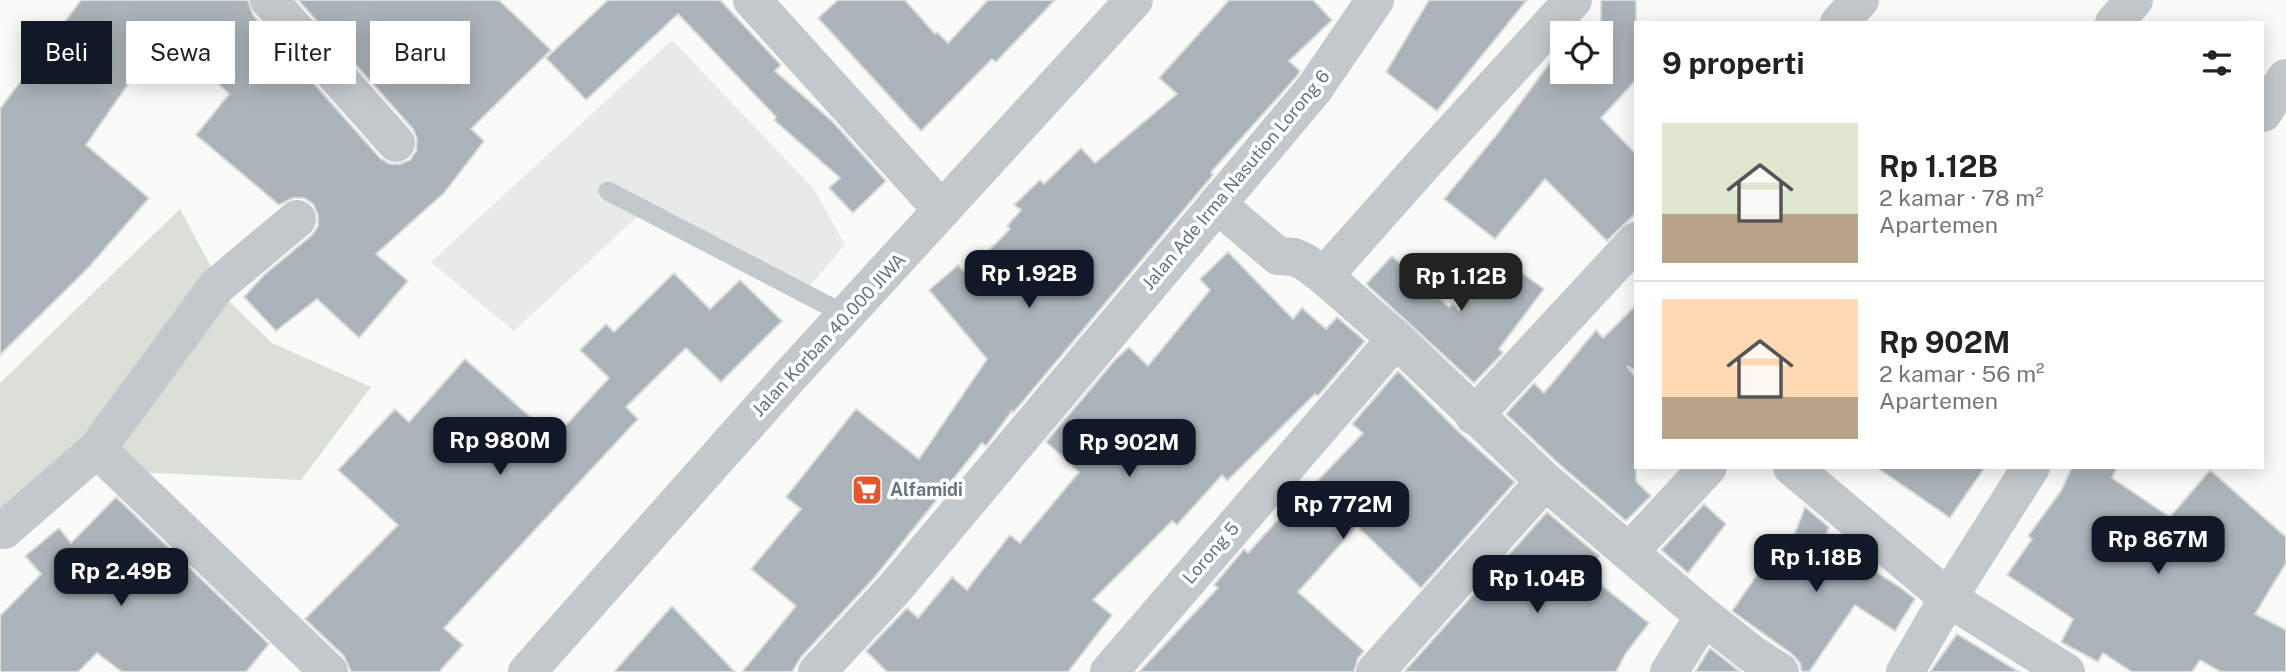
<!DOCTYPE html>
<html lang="id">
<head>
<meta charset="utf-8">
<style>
	:root { --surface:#fff; --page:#f6f6f6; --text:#222; --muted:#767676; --line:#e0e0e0; --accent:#111827 }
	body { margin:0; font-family:"Public Sans",sans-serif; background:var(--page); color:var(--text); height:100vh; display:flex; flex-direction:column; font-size:26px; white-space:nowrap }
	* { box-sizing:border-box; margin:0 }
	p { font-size:23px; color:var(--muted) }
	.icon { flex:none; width:38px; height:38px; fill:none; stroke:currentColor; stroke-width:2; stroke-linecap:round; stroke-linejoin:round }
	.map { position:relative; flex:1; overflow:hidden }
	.side { position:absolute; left:1634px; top:21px; width:630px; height:448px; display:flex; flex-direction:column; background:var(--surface); border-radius:0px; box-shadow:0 4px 18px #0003 }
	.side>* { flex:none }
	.top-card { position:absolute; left:21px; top:21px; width:665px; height:63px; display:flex; gap:14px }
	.controls { position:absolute; left:1550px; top:21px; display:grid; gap:14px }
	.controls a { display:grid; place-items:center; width:63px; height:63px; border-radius:0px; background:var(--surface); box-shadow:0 4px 18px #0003; font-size:35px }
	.price { position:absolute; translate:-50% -60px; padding:0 16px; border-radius:14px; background:var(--accent); color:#fff; font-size:23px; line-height:46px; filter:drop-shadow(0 2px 4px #0008) }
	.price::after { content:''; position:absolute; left:50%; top:42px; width:21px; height:16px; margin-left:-10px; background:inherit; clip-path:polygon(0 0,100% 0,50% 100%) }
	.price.on { background:#222; color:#fff }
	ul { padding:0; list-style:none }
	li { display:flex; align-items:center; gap:21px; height:175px; padding:0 28px }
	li+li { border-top:2px solid var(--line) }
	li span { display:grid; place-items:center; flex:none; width:196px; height:140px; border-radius:0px; color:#555 }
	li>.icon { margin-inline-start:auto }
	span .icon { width:84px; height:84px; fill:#fffc; stroke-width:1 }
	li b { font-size:30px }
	h2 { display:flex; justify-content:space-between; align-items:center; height:84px; padding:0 28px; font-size:30px }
	.tag { padding:0 24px; border-radius:0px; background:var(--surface); box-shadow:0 4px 18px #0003; font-size:24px; line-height:63px }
	.tag.on { background:var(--accent); color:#fff }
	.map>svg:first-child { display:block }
	.built { fill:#e8e9e9 }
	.green { fill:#dadfd7 }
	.building { fill:#aab3b9; stroke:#dcdcda; stroke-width:2 }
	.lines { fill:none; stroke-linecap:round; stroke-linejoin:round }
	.service { stroke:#c3c8cc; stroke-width:19 }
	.minor { stroke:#c3c8cc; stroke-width:38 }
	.tertiary { stroke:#c3c8cc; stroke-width:38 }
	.labels { text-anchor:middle; stroke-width:7; stroke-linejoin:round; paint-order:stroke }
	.street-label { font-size:18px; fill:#657683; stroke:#fff }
	.poi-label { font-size:18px; font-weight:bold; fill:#657683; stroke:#fff; text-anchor:start }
</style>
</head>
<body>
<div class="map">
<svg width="2286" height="672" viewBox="0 0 2286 672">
	<rect width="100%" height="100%" fill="#fafaf8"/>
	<path class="built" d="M672 40 814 189 845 245 801 296 640 214 514 331 431 262Z"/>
	<path class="green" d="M180 209 230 302 272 343 371 387 301 480 72 469 0 535V383Z"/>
	<g class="building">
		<path d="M81 0H248L253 15 380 158 390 164H400L410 160 416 151 417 139 413 129 298 0H499L551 50 471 129 484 141 444 193 376 254 408 281 359 338 317 299 276 331 244 297 264 275 312 235 318 226V215L313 204 304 198H293L279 205 196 135 229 94 179 46 153 78 140 67 86 145 149 198 89 267 0 355V109Z"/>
		<path d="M608 0H720L781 65 775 71 833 122 886 181 853 213 829 188 840 178 774 120 776 117 678 14 586 100 546 58Z"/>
		<path d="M838 0H905L935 34 937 32 948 43 988 0H1055L996 62 992 59 921 131 818 18Z"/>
		<path d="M1229 0H1313L1332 20 1289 61 1300 71 1297 76 1211 172 1213 175 1013 413 1012 411 986 446 982 443 874 578 801 657 792 672H742L796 606 751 569 801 509 786 497 856 409 919 459 987 359 929 290 958 265 963 271 982 252 984 255 1010 229 1007 226 1021 210 1014 205 1040 180 1044 184 1081 148 1095 163 1177 94 1159 78Z"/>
		<path d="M1429 0H1527L1437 111 1386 72Z"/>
		<path d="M1601 0H1636V80L1601 118 1636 154V213L1607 241 1545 179 1495 239 1444 199 1498 133 1563 45V72H1601Z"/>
		<path d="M1228 252 1293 319 1302 308 1326 329 1337 317 1365 341 1318 396 1315 394 1227 481 1222 475 1177 525 1172 521 1093 600 1112 615 1068 672H887L866 651 907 608 918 618 952 577 967 590 1010 535 1020 543 1079 472 1046 442 1115 360 1129 347 1148 366 1210 290 1200 279Z"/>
		<path d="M1392 256 1449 307 1453 304 1459 310 1499 256 1544 289 1499 349 1503 353 1474 383 1366 284Z"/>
		<path d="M674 273 710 309 740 280 782 321 721 382 686 348 626 407 638 419 444 628 463 645 439 672H351L344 656 305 619 398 525 338 470 395 409 409 422 465 359 554 438 609 378 580 350 606 324 614 332Z"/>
		<path d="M1636 305V371L1627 366 1636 377V481L1651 496 1626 521 1560 465 1506 414 1534 383 1544 393 1596 330 1603 338Z"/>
		<path d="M1398 371 1459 432 1515 482 1421 588 1357 526 1298 592 1364 651 1358 658 1354 672H1139L1218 588 1214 585 1244 549 1248 553 1301 494 1303 496 1363 433 1352 424Z"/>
		<path d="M1876 467H1985L1950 518Z"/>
		<path d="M2072 467H2117L2112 478 2170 517 2210 470 2286 537V563L2255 614 2286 630V672H2221L2200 660 2192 672H2132L2103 653 2098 662 2061 642 2073 619 2007 575 2032 539 2028 536 2061 491Z"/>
		<path d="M116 497 269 644 246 672H122L97 653 78 672H0V616L41 574 25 556 59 528 71 543Z"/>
		<path d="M1704 504 1726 524 1688 573 1661 550Z"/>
		<path d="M1805 507 1829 527 1825 539 1901 588 1915 599 1895 631 1855 605 1809 672H1802L1800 663 1792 654 1732 611 1777 546 1786 556Z"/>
		<path d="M1547 512 1599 556 1586 573 1649 623 1626 653 1616 672H1404Z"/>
		<path d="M672 606 735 672H614Z"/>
		<path d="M1957 634 2019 672H1930Z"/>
		<path d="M1710 648 1739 671 1740 672H1695Z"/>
	</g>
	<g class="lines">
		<path class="service" d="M608 191 846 315"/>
		<g class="minor">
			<path d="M269 0 396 143"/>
			<path d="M752 0 942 210"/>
			<path d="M1839 23 1860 0"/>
			<path d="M2114 23 2134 0"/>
			<path d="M2263 113 2286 78"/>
			<path d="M1217 204 1278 256 1294 257 1305 262 1324 276 1396 339 1545 481 1704 616 1752 654 1780 672"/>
			<path d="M1324 276 1427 160 1573 0"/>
			<path d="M1474 416 1636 241"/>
			<path d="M97 449 216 287 297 219"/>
			<path d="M1792 467 1948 598 2066 672"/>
			<path d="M4 530 97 449 329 672"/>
			<path d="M1629 552 1708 467"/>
			<path d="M817 672 894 589 1314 89 1375 0"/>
			<path d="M1109 672 1396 339"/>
			<path d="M1375 672 1545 481"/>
			<path d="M1669 672 1704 616"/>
			<path d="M1905 672 1948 598 2031 467"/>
		</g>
		<path class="tertiary" d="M527 672 788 378 1134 0"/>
	</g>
	<defs>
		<g id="supermarket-square" transform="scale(1.575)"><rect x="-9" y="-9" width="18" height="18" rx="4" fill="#e4572e" stroke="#fff"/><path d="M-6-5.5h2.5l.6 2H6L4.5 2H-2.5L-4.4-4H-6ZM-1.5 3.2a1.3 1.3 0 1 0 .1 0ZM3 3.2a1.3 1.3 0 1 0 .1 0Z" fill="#fff"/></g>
	</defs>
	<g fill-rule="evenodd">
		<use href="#supermarket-square" x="867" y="490"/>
	</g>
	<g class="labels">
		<g class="street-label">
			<text transform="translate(1236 180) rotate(-50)" y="6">Jalan Ade Irma Nasution Lorong 6</text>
			<text transform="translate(829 335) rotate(-47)" y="6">Jalan Korban 40.000 JIWA</text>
			<text transform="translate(1211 553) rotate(-49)" y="6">Lorong 5</text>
		</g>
		<g class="poi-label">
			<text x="890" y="496">Alfamidi</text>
		</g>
	</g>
</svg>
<div class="controls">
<a><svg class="icon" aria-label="locate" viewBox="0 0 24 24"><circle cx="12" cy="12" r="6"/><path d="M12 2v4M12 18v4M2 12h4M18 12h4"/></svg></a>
</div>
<b class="price" style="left:1029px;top:310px">Rp 1.92B</b>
<b class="price on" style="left:1461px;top:313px">Rp 1.12B</b>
<b class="price" style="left:500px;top:477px">Rp 980M</b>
<b class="price" style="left:1129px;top:479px">Rp 902M</b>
<b class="price" style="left:1343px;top:541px">Rp 772M</b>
<b class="price" style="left:2158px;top:576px">Rp 867M</b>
<b class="price" style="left:1816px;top:594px">Rp 1.18B</b>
<b class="price" style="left:121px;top:608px">Rp 2.49B</b>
<b class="price" style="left:1537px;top:615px">Rp 1.04B</b>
<div class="top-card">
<a class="tag on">Beli</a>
<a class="tag">Sewa</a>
<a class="tag">Filter</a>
<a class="tag">Baru</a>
</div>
<section class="side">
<h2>9 properti<svg class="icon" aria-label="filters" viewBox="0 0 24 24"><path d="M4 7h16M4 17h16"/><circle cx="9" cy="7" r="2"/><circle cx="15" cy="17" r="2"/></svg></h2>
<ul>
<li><span style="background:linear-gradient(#dfe7d0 65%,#b9a48a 0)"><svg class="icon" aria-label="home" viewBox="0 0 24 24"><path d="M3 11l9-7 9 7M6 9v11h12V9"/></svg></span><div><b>Rp 1.12B</b><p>2 kamar · 78 m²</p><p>Apartemen</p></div></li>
<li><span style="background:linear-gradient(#ffd9b3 70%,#b9a48a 0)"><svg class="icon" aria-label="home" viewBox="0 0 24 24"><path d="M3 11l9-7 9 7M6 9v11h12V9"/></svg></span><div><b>Rp 902M</b><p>2 kamar · 56 m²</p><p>Apartemen</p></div></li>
</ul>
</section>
</div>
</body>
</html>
